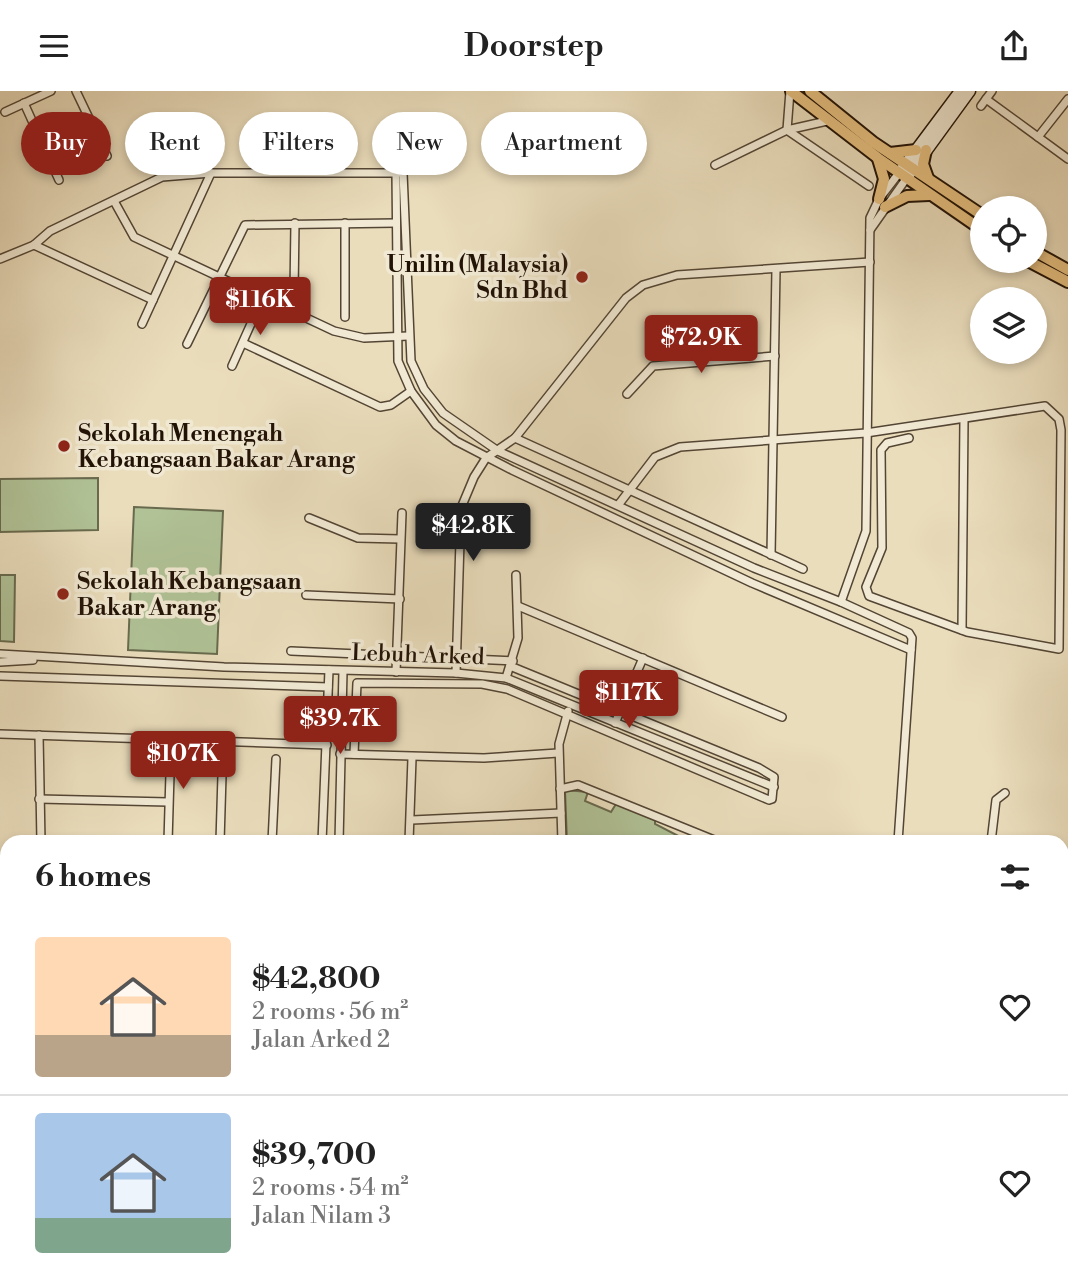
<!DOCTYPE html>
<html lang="en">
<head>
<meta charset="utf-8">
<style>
	:root { --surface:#fff; --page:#f2f2f2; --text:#222; --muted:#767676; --line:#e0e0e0; --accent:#8f2418 }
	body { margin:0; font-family:"Libre Bodoni",serif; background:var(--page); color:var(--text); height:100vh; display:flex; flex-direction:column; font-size:26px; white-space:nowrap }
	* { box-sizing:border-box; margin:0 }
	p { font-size:23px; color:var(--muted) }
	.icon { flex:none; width:38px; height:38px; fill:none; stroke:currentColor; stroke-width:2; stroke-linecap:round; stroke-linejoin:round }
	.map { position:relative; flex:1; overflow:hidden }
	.side { position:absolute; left:0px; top:744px; width:1069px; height:450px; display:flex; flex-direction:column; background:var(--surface); border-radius:21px 21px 0 0; box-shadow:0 4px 10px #0003 }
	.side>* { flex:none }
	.top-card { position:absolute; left:21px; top:21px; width:700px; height:63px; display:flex; gap:14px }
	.fabs { position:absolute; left:970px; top:105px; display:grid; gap:14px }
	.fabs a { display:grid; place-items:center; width:77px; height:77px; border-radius:50%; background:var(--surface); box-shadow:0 4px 10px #0003; font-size:35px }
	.price { position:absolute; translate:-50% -60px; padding:0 16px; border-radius:7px; background:var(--accent); color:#fff; font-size:23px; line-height:46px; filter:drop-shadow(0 2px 4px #0008) }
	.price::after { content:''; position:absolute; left:50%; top:42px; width:21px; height:16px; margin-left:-10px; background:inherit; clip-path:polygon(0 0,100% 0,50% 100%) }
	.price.selected { background:#222; color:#fff }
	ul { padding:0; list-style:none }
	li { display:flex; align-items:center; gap:21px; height:175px; padding:0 35px }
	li+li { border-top:2px solid var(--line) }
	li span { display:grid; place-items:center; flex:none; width:196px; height:140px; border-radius:7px; color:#555 }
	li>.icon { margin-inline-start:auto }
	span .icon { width:84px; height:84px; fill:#fffc; stroke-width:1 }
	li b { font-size:30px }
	h2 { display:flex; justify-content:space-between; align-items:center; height:84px; padding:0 35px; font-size:30px }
	.pill { padding:0 24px; border-radius:32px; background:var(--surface); box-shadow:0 4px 10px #0003; font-size:24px; line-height:63px }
	.pill.selected { background:var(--accent); color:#fff }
	header { display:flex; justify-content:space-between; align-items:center; height:91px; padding:0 35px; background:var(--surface); font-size:32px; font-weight:600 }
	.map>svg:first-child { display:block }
	.green { fill:#b0c296; stroke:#686a4e; stroke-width:2 }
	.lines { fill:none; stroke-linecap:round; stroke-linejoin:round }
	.river { stroke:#98bbb5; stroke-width:12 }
	.minor-casing { stroke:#534534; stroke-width:10 }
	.secondary-casing { stroke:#211206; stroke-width:13 }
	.primary-casing { stroke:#211206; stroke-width:14 }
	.trunk-casing { stroke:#211206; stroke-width:16 }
	.minor { stroke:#f1e9d3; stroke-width:7 }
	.secondary { stroke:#f1e9d3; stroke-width:10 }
	.primary { stroke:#e5be7e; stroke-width:10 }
	.trunk { stroke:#e5be7e; stroke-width:12 }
	.poi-dot { fill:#8f2418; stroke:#f1e9d3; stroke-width:2.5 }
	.labels { text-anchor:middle; stroke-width:7; stroke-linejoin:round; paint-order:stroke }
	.poi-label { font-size:23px; font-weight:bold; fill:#211206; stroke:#f1e9d3; text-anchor:start }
	.street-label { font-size:23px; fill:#211206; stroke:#f1e9d3 }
</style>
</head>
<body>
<header><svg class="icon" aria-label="menu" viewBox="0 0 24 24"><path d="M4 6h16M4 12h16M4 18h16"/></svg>Doorstep<svg class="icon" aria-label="share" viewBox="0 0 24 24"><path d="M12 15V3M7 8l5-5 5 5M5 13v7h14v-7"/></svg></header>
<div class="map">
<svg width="1068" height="1192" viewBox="0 0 1068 1192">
	<rect width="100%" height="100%" fill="#eaddbc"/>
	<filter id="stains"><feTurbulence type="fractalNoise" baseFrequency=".00286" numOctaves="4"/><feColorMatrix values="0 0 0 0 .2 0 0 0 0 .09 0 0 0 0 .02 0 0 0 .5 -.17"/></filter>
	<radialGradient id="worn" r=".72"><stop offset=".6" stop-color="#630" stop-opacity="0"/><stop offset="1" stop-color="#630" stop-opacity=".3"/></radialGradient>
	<g class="green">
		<path d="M98 387V439L0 441V388Z"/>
		<path d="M134 416 223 420 217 563 128 559Z"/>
		<path d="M0 484H15L14 551 0 550Z"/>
		<path d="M565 699 588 701 585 710 611 721 616 713 655 729V733L690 751H567Z"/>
	</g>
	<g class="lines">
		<g class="river">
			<path d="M1068 924 1063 937 1068 940"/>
			<path d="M1062 960 1068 957"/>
			<path d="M947 1192 950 1186"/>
		</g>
		<g class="minor-casing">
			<g id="minor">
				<path d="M76 0 107 65"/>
				<path d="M986 8 1068 68"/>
				<path d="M24 12 59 89"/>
				<path d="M981 15 992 0"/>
				<path d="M5 21 51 0"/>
				<path d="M787 39 869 95"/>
				<path d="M787 39 790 0"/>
				<path d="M1038 46 1068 8"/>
				<path d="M715 74 787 39 827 30"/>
				<path d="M396 82 398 270 411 300 436 334 456 350 512 379 752 492 911 559"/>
				<path d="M114 110 134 146 334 240 364 247 408 245"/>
				<path d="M870 139 906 88"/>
				<path d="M34 154 153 209"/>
				<path d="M0 168 34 154 50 140 162 86 211 82H403L411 270 424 298 443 322 498 360 754 477 841 511 909 542 912 547 898 751"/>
				<path d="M294 201 295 132"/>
				<path d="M345 226V132"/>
				<path d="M142 233 211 82"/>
				<path d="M243 252 380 316 391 314 411 300"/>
				<path d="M187 253 245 134 396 132"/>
				<path d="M232 275 263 206"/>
				<path d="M627 303 653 275 775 265"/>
				<path d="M515 347 803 478"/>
				<path d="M619 413 655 366 680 356 866 342 1045 315 1059 328 1061 339 1059 558 967 541 869 505 866 496 882 457 881 359 887 352 909 347"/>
				<path d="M309 427 358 447 400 448"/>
				<path d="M771 464 776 178"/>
				<path d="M306 504 400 508"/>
				<path d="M841 511 866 440 870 127 879 108 899 82"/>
				<path d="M518 515 782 626"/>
				<path d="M962 539 964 328"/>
				<path d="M291 560 513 570"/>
				<path d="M0 563 224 576 456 582 506 587 774 696"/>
				<path d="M0 571 33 569"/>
				<path d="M396 581 402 422"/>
				<path d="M456 582 461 417 474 386 486 367 515 347 626 207 643 194 677 184 870 171"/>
				<path d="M0 585 328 596"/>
				<path d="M506 587 518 547 516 484"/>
				<path d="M615 632 643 567"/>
				<path d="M0 643 327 654"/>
				<path d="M39 644 41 751"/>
				<path d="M340 663 484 667 558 662"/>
				<path d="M354 663 357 592 482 593 507 598 769 709 772 708 774 686 759 677 510 575"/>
				<path d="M560 698 578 694 719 751"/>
				<path d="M39 708 168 711"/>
				<path d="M412 729 561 722"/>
				<path d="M168 751 171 649"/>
				<path d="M220 751 223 651"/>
				<path d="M272 751 276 668"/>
				<path d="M322 751 329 579"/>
				<path d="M339 751 343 580"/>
				<path d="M409 751 412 667"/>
				<path d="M562 751 559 653 568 620"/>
				<path d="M991 751 996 709 1005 702"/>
				<path d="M0 780H7"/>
				<path d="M1062 783 1068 782"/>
				<path d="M0 837H7"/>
				<path d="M1062 869 1068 870"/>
				<path d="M0 891H7"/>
				<path d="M1062 903 1068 904"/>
				<path d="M0 952H7"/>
				<path d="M461 1186 462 1192"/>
				<path d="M498 1186 499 1192"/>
				<path d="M518 1186 519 1192"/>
				<path d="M553 1186 616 1192"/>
				<path d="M904 1186 905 1192"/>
				<path d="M322 1192 323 1186"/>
				<path d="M336 1192V1186"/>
				<path d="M392 1192V1186"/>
				<path d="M683 1192 694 1186"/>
			</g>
		</g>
		<g class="secondary-casing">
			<g id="secondary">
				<path d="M901 79 960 0"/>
				<path d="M906 88 970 0"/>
			</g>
		</g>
		<g class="primary-casing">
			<g id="primary">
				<path d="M791 0 878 67 982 139"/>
				<path d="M810 0 873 51 982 124"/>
				<path d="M926 59 923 73 928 87"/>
				<path d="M890 62 916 59"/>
				<path d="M878 68 884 88 879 108"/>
				<path d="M885 116 907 105 929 104"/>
				<path d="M1034 160 1068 179"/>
				<path d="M1028 170 1068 191"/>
			</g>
		</g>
		<g class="trunk-casing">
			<g id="trunk">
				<path d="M1062 1078 1068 1075"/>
				<path d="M1062 1093 1068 1090"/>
				<path d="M838 1192 849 1186"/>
				<path d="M867 1192 879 1186"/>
			</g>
		</g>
		<use href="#minor" class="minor"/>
		<use href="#secondary" class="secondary"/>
		<use href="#primary" class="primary"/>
		<use href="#trunk" class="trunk"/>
	</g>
	<g class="poi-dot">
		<circle cx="582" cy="186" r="7"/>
		<circle cx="64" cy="355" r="7"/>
		<circle cx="63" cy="503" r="7"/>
	</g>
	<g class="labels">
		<g class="poi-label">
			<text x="568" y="181" text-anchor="end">Unilin (Malaysia)<tspan x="568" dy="26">Sdn Bhd</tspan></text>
			<text x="78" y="350">Sekolah Menengah<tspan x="78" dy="26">Kebangsaan Bakar Arang</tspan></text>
			<text x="77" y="498">Sekolah Kebangsaan<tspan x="77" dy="26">Bakar Arang</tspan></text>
		</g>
		<g class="street-label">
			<text transform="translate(418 563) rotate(2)" y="8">Lebuh Arked</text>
		</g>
	</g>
	<rect width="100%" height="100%" filter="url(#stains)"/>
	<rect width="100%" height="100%" fill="url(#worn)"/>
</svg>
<div class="fabs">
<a><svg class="icon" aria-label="locate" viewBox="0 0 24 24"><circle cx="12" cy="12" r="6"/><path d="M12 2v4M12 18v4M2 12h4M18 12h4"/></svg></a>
<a><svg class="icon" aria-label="layers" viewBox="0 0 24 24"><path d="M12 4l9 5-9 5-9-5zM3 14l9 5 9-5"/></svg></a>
</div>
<b class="price" style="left:260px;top:246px">$116K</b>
<b class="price" style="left:701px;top:284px">$72.9K</b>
<b class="price selected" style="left:473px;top:472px">$42.8K</b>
<b class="price" style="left:629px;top:639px">$117K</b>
<b class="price" style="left:340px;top:665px">$39.7K</b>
<b class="price" style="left:183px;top:700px">$107K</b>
<div class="top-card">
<a class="pill selected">Buy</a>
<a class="pill">Rent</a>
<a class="pill">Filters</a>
<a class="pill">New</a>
<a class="pill">Apartment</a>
</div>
<section class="side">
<h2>6 homes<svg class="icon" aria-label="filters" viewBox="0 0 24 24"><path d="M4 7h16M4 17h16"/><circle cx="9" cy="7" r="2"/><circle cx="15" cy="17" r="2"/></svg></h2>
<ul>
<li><span style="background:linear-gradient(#ffd9b3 70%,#b9a48a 0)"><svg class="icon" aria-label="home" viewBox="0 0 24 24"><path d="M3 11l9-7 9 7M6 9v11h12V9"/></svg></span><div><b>$42,800</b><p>2 rooms · 56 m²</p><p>Jalan Arked 2</p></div><svg class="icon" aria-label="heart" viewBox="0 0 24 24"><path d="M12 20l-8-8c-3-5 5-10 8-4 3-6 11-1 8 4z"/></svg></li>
<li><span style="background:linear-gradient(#a9c7e8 75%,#7fa58c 0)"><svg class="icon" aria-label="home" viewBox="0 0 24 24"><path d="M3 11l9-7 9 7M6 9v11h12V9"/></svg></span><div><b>$39,700</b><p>2 rooms · 54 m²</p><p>Jalan Nilam 3</p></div><svg class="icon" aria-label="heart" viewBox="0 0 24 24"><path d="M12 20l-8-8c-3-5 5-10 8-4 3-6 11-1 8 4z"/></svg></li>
</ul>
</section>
</div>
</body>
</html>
